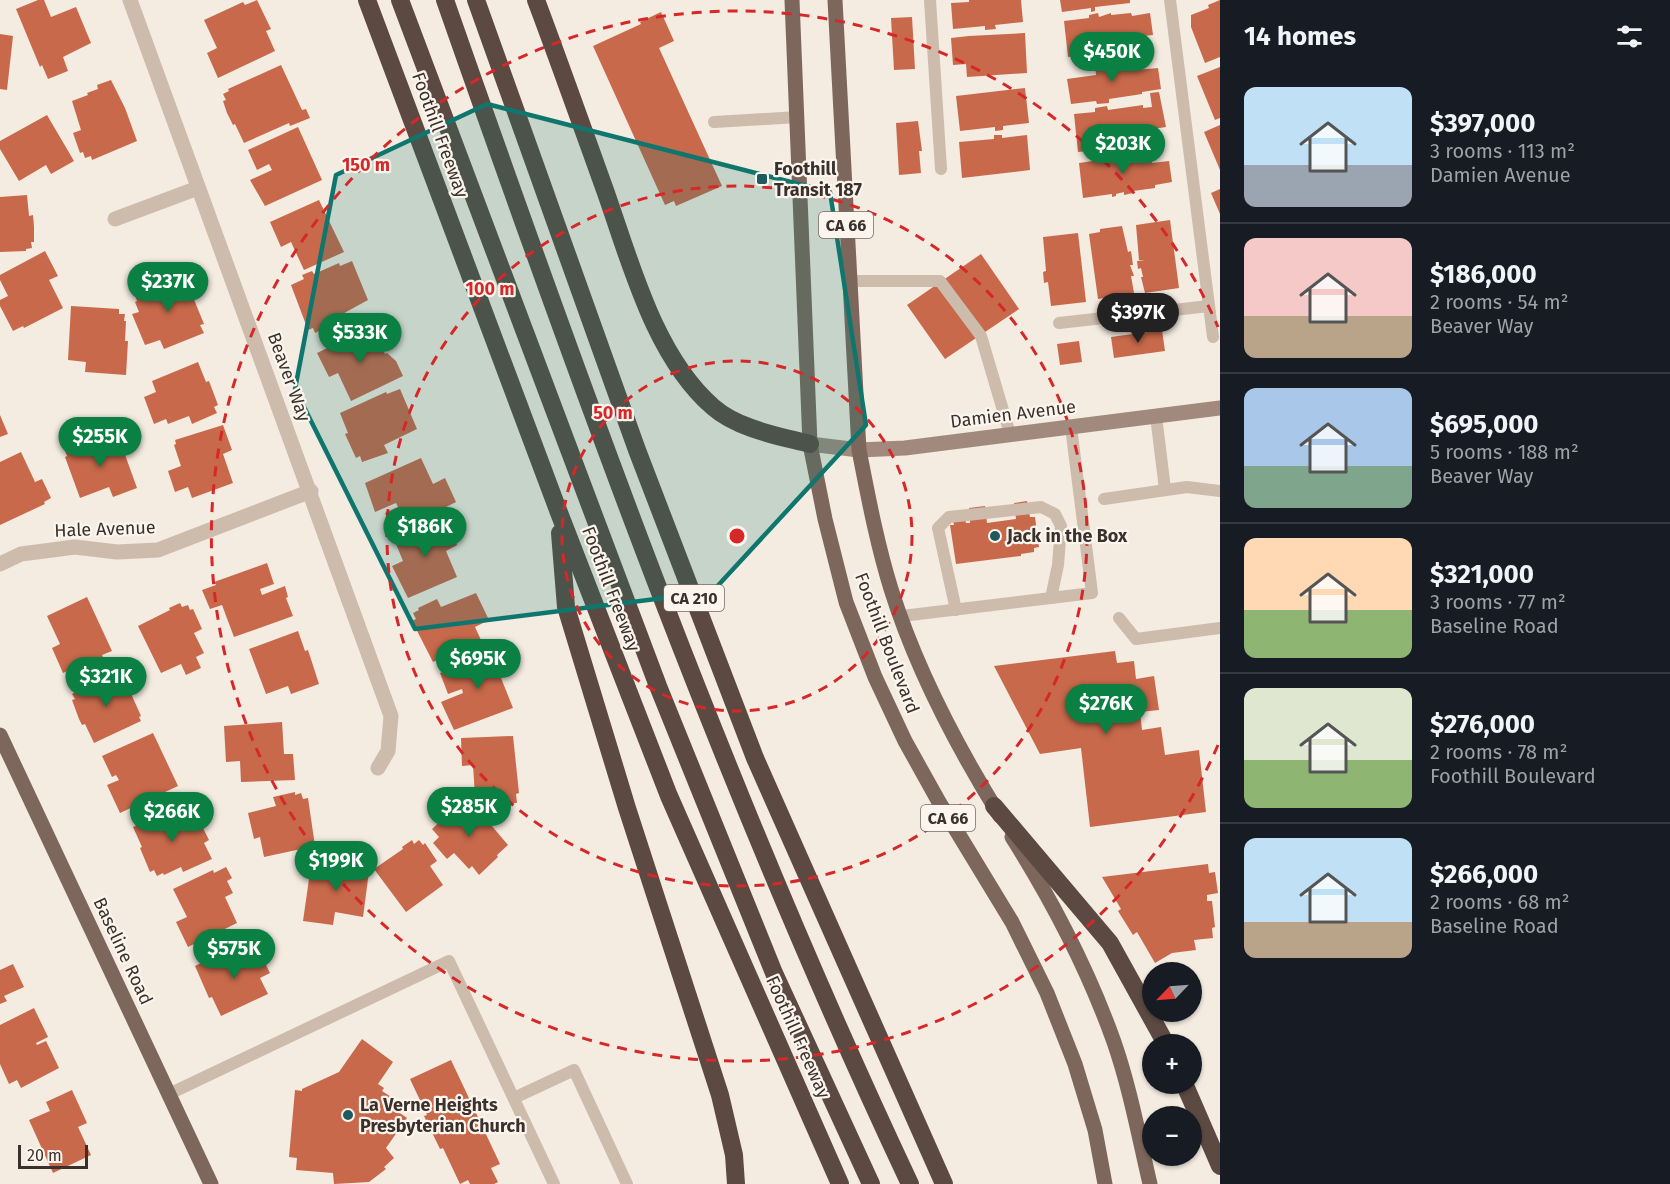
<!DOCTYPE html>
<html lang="en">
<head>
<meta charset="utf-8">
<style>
	:root { --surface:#171b24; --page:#242831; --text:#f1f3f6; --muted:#9ea1a6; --line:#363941; --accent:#0b8043 }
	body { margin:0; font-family:"Fira Sans",sans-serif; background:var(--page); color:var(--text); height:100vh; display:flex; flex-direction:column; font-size:22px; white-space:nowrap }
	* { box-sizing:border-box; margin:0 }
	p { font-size:20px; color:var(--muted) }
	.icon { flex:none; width:33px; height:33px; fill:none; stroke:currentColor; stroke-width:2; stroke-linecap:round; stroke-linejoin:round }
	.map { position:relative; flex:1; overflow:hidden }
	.side { display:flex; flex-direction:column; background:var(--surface); width:450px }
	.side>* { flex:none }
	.needle { width:39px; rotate:245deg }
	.tools { position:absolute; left:1142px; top:962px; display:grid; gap:12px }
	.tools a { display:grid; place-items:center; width:60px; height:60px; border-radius:50%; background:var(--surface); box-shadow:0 2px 4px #0004; font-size:30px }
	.scale { position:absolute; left:18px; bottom:15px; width:70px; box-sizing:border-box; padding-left:6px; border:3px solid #3b302b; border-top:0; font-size:16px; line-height:21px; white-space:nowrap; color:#3b302b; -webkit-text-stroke:4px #fbf5ee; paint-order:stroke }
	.price { position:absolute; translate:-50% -51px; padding:0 14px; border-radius:21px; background:var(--accent); color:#fff; font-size:20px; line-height:39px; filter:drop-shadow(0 2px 3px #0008) }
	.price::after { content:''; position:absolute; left:50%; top:36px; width:18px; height:14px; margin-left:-9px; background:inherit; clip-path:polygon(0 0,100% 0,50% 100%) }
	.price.current { background:#222; color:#fff }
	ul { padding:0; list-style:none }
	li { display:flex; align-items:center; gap:18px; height:150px; padding:0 24px }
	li+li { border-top:2px solid var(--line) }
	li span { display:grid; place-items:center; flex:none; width:168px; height:120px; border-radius:12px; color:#555 }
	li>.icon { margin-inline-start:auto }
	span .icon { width:72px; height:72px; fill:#fffc; stroke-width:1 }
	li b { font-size:26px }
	h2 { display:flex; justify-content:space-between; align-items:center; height:72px; padding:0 24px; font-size:26px }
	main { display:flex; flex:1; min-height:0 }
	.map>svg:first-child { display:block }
	.building { fill:#c8694b }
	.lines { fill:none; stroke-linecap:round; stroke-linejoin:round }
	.lane { stroke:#cdbbac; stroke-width:12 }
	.street { stroke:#cdbbac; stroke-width:15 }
	.secondary { stroke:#a18a7d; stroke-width:15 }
	.primary { stroke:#7d675c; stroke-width:15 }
	.highway { stroke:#5c4a42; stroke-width:18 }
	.marked { fill:#0f766e; fill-opacity:0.2; stroke:#0f766e; stroke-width:4.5; stroke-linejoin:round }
	.ring { fill:none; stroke:#d62828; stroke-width:3; stroke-dasharray:10 8 }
	.poi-dot { fill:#1f5a5e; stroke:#fbf5ee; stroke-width:2 }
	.labels { text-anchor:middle; stroke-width:4.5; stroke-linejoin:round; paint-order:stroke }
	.shield { fill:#fbf5ee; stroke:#756b66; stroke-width:1.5 }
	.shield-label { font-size:16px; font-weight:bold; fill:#3b302b }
	.street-label { font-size:18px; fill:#3b302b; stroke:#fbf5ee }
	.poi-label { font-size:18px; font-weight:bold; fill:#3b302b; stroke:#fbf5ee; text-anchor:start }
	.centre { fill:#d62828; stroke:#fbf5ee; stroke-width:3 }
	.ring-label { font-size:18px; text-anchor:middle; font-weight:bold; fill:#d62828; stroke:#fbf5ee; stroke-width:4.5; stroke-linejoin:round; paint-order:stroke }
</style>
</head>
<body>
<main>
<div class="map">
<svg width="1220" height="1184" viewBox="0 0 1220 1184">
	<rect width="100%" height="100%" fill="#f4ebe1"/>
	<g class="building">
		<path d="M38 0H44L51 17 76 7 91 43 63 57 68 71 48 79 42 65 40 67 16 9Z"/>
		<path d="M257 0 271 29 266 31 275 51 218 78 207 53 217 48 204 20 243 2 245 5Z"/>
		<path d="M969 0H1021L1023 22 995 25 996 29 985 30V26L953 29 951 3 969 2Z"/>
		<path d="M1060 0H1130V3L1095 7V11L1091 12V8L1062 12Z"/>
		<path d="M1220 0V57L1205 63 1191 27V15L1209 8 1208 5Z"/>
		<path d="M661 12 674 41 659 48 722 186 676 206 674 201 665 205 593 46 641 24 640 22Z"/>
		<path d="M1098 13 1099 17 1111 13V15L1131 13 1132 16 1150 13 1153 35 1134 37 1135 48 1068 57 1064 21 1089 18V15Z"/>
		<path d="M912 17 915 69 894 70 891 18Z"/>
		<path d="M1025 33 1027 73 967 77 966 64 953 65 951 38 969 36Z"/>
		<path d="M0 34 13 36 7 90 0 89Z"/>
		<path d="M1124 60 1125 71 1158 68 1161 89 1142 92V94L1109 99V103L1097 104 1096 101 1071 104 1067 79 1096 75 1095 64Z"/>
		<path d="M281 65 302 110 306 109 310 118 290 126 289 123 244 143 235 124 233 125 227 113 223 101 226 100 223 94 229 91 228 89Z"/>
		<path d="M1220 67V118L1215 120 1197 76Z"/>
		<path d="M111 80 125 108 137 141 92 160 91 156 85 158 83 152 80 153 73 133 81 130 72 101 88 95 87 93 98 89 97 85Z"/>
		<path d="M1025 88 1029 123 1003 126V130L995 131V127L960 131 956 96Z"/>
		<path d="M1159 92 1166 127 1146 130 1141 132 1142 134 1134 135 1135 144 1122 146V148L1078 152 1074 114 1095 112V108L1107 106 1108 110 1143 105V108L1152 107 1150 93Z"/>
		<path d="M47 115 74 161 51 174 46 165 19 181 0 149V141Z"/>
		<path d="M918 121 922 151H919L921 173 899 175 896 123Z"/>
		<path d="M1220 125V170L1204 132Z"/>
		<path d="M298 127 322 180 265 206 250 180 272 170 269 164 257 170 248 150Z"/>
		<path d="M994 135H1002V138L1027 135 1030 170 962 178 959 142 994 139Z"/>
		<path d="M1151 153 1152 163 1169 161 1172 182 1155 185V188L1133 191V193L1124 195V192L1116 194V196L1112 197V194L1083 198 1079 163Z"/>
		<path d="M1220 189V214L1211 193Z"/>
		<path d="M27 195 29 216 33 215 34 227V242H31L32 248 26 249V251L0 252V197Z"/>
		<path d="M319 200 344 252 304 270 291 242 281 247 270 222Z"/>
		<path d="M1170 220 1179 288 1145 293 1141 277H1143L1141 268 1138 269 1137 261 1145 260H1139L1136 225Z"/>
		<path d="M1122 226 1128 252 1131 251 1133 265H1130L1134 276H1131L1134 293 1119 295V299L1111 300V297L1098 299 1089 234 1100 232V229Z"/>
		<path d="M1078 233 1086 302 1051 306 1048 282 1044 283 1043 272 1046 271 1043 237Z"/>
		<path d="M45 251 58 276 49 280 63 308 24 328 23 326 13 331 0 306V300L8 296 0 280V275Z"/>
		<path d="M981 254 1019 309 945 359 907 305Z"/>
		<path d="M352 261 368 300 337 317 341 324 322 332 321 330 315 333 313 328 308 330 291 285 304 279 302 275 312 271 314 274 339 263 340 266Z"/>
		<path d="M184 275 204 324 200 325 204 333 164 349 160 340 145 345 132 314 139 312 135 302 137 301 135 295 140 292V290L164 279 165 283Z"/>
		<path d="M71 306 119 309V314H125L124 321H126L125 341H128L126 375 85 372 86 362 68 360Z"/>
		<path d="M365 330 367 334 374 330 385 354 387 353 396 361 403 376 351 401 338 373 329 377 317 353Z"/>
		<path d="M1162 330 1165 351 1114 358 1111 337Z"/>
		<path d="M1079 341 1082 362 1060 365 1057 344Z"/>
		<path d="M198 362 206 382 209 381 218 405 214 407 217 413 192 424 189 416 168 424 166 419 154 424 144 397 156 392 152 381Z"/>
		<path d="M400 389 417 429 384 445 388 453 362 462 360 456 356 458 345 434 348 433 340 413 386 392 387 394Z"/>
		<path d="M0 415 8 434 0 437Z"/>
		<path d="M223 425 232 450 223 454 233 483 192 498 188 487 175 492 168 471 181 466 174 445 176 444 175 440Z"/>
		<path d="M119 438 137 488 113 497 109 487 80 498 65 457 67 456 64 448 88 439 91 447H94Z"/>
		<path d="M21 452 35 482 42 479 51 498 44 502 45 504 0 525V462Z"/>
		<path d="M421 458 433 484 445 478 456 502 444 508 445 511 395 534 385 513 398 507 396 503 375 512 365 483Z"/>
		<path d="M1027 501 1030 517H1035L1039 547 1034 548V552L1021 554V556L956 564 950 525H954L953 521 965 519 966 523H970L969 508 985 506 987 523 1016 519 1014 503Z"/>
		<path d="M446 519 457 545 446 551 457 577 408 598 392 566 403 561 394 539 433 523 434 524Z"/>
		<path d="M267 563 274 584 260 589 262 595 285 586 288 597 286 598 293 616 234 637 222 605 210 609 202 590 216 585 214 582Z"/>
		<path d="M476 593 489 620 475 627 481 640 433 662 412 621 416 619 413 613 419 610 418 608 437 599 441 607Z"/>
		<path d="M87 597 112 651 102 655 106 664 96 669 92 660 63 673 52 648 60 644 47 616Z"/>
		<path d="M180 603 182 607 188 605 190 610 193 609 202 629 194 633 204 653 196 657 201 668 186 675 181 664 161 673 138 626 170 610 169 608Z"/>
		<path d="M298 631 305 651 308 650 319 684 291 694 288 686 266 694 249 649Z"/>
		<path d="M507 649 515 670 501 678 513 708 454 730 441 702 463 693 462 689 448 694 440 673Z"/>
		<path d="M1115 651 1117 663 1134 661 1136 679 1154 676 1159 710 1140 712 1142 730 1161 727 1165 755 1199 750 1206 812 1090 827 1081 748 1040 754 994 666Z"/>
		<path d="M121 678H124L141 716 139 717 141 721 94 743 85 724 82 725 79 719 72 700 75 699 72 694 78 691 77 688 96 679 100 688Z"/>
		<path d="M282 722 284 754H293L295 780 241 782 240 761 226 762 224 726Z"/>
		<path d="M153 733 178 786 120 813 107 785 119 780 116 775 112 777 102 756Z"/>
		<path d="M513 736 519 793 516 794 517 803H506V795L475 796 473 765 462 766 461 738Z"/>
		<path d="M295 792V795L301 793 303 799 308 798 315 846 264 857 260 837 254 839 248 813 276 806 273 797Z"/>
		<path d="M469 799 508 845 497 855 498 857 479 875 472 866 469 869 454 853 447 859 433 843 439 837 432 829 451 811 453 813Z"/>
		<path d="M181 807 190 827 200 822 209 840 204 843 212 859 183 872 181 867 164 875 163 873 157 876 154 870 150 872 140 848 142 847 133 827Z"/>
		<path d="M412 840 414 844 419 840 423 845 425 843 437 861 430 866 443 885 406 912 374 869 403 849 402 847Z"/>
		<path d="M344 859 370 864 363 917 335 912 333 925 303 921 311 865 342 870Z"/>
		<path d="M1208 864 1209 873 1215 872 1218 893 1207 895V901H1212L1215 927 1212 928 1213 938 1194 940 1196 950 1172 953 1155 963 1137 932 1133 935 1118 911 1121 909 1102 877Z"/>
		<path d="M226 867 232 878 227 881 233 893 225 897 237 923 188 947 176 922 187 917 173 889 213 870 214 873Z"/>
		<path d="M258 949 270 973 260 978 268 994 221 1016 212 997 209 998 195 966 223 952 227 960 247 950 248 953Z"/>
		<path d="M13 964 24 987 4 996 7 1001 0 1004V970Z"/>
		<path d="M34 1008 48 1037 36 1043 37 1045 46 1041 59 1068 21 1088 17 1080 9 1084 0 1064V1025Z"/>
		<path d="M362 1039 393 1062 378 1084 384 1088 382 1091 402 1104 397 1111 407 1118 386 1148 394 1158 384 1167 386 1169 369 1182 334 1184 333 1173 296 1170 297 1158 289 1157 295 1090 302 1091V1089L339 1072Z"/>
		<path d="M451 1060 500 1164 491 1168 498 1182 494 1184H470L468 1180 460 1184 443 1148 440 1149 424 1116 427 1115 410 1079Z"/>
		<path d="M72 1090 87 1123 78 1127 91 1155 53 1173 29 1120 50 1111 46 1102Z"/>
	</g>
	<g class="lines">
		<g class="lane">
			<path d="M930 0 941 169"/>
			<path d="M1170 0 1213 337"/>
			<path d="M714 122 798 117"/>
			<path d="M849 281H940L981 336 1010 434"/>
			<path d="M1059 323 1209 306"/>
			<path d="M1156 416 1165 489"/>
			<path d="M1104 499 1187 487 1220 491"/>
			<path d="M956 610 938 528 949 517 1041 507 1055 514 1061 526 1058 565 1051 598"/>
			<path d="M902 616 1092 593 1071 427"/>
			<path d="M1119 618 1136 639 1220 628"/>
			<path d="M169 1094 449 961 554 1184"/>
			<path d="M514 1098 574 1070 627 1184"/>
		</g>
		<g class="street">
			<path d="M130 0 391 716 388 751 378 768"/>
			<path d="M115 219 198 188"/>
			<path d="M0 564 21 554 75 547 117 552 158 550 311 491"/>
		</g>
		<path class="secondary" d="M810 444 859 450 905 448 1220 408"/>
		<g class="primary">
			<path d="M792 0 810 444 825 519 846 602 875 677 905 741 939 802 1012 922 1047 993 1075 1064 1095 1130 1105 1184"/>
			<path d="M835 0 859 450C868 496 877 544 891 589 916 669 956 745 1000 816"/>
			<path d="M0 735 211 1184"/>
			<path d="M1012 837C1053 902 1088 969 1114 1042 1130 1088 1139 1137 1150 1184"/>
		</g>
		<g class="highway">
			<path d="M367 0 558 510 669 796 840 1184"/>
			<path d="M400 0 658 686 774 973 871 1184"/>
			<path d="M445 0C585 400 729 800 910 1184"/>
			<path d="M476 0 637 450 755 758 944 1184"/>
			<path d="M536 0C560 64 583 129 606 193 631 264 655 357 713 407 738 429 779 436 810 444"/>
			<path d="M560 533 566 607 627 808 720 1095 734 1155 736 1184"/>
			<path d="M994 806 1110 943 1166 1044"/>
			<path d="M1184 1083 1220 1166"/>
		</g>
	</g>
	<path class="marked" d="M487 104 830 192 866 425 712 592 415 629 295 389 336 175Z"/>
	<g class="ring">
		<circle cx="737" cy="536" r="175"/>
		<circle cx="737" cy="536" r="350"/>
		<path d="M1218 745A525 525 0 1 1 1218 327"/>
	</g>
	<g class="poi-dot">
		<rect x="756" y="173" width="12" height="12" rx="3"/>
		<circle cx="995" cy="536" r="6"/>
		<circle cx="348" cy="1115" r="6"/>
	</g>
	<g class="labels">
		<g class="shield">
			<rect x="819" y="212" width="54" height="26" rx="4.5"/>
			<rect x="664" y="585" width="60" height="26" rx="4.5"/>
			<rect x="921" y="805" width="54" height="26" rx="4.5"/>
		</g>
		<g class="shield-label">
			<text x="846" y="231">CA 66</text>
			<text x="694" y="604">CA 210</text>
			<text x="948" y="824">CA 66</text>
		</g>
		<g class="street-label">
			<text transform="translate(440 135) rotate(70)" y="6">Foothill Freeway</text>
			<text transform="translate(289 377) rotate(70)" y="6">Beaver Way</text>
			<text transform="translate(1013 414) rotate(-7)" y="6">Damien Avenue</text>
			<text transform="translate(105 529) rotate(-2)" y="6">Hale Avenue</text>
			<text transform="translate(611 589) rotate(69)" y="6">Foothill Freeway</text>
			<text transform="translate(887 643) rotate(69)" y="6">Foothill Boulevard</text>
			<text transform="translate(123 951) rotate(65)" y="6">Baseline Road</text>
			<text transform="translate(798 1037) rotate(66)" y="6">Foothill Freeway</text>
		</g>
		<g class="poi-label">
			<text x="774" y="175">Foothill<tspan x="774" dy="21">Transit 187</tspan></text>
			<text x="1007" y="542">Jack in the Box</text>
			<text x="360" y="1111">La Verne Heights<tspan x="360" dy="21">Presbyterian Church</tspan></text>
		</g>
	</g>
	<circle cx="737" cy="536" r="9" class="centre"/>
	<g class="ring-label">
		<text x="366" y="171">150 m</text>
		<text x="490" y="295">100 m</text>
		<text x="613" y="419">50 m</text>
	</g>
</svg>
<div class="tools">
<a><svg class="needle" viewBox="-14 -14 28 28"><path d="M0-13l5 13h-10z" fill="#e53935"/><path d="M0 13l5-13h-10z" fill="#9ea1a6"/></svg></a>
<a>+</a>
<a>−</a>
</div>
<div class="scale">20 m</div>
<b class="price" style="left:1112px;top:83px">$450K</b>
<b class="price" style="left:1123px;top:175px">$203K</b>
<b class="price" style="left:168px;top:313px">$237K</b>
<b class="price current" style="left:1138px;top:344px">$397K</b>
<b class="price" style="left:360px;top:364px">$533K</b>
<b class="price" style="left:100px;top:468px">$255K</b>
<b class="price" style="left:425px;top:558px">$186K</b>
<b class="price" style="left:478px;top:690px">$695K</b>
<b class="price" style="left:106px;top:708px">$321K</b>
<b class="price" style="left:1106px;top:735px">$276K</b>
<b class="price" style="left:469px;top:838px">$285K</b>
<b class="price" style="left:172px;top:843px">$266K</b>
<b class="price" style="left:336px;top:892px">$199K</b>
<b class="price" style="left:234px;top:980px">$575K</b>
</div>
<section class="side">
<h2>14 homes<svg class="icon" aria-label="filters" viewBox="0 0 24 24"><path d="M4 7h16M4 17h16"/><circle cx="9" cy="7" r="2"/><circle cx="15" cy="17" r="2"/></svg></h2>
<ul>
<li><span style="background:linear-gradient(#bfe0f5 65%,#9aa5b1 0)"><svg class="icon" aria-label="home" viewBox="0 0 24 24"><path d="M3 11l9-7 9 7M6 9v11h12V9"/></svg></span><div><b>$397,000</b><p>3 rooms · 113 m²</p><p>Damien Avenue</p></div></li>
<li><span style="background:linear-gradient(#f6c9c9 65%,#b9a48a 0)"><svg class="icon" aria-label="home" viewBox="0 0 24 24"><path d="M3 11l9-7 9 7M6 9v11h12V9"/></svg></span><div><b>$186,000</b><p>2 rooms · 54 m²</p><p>Beaver Way</p></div></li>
<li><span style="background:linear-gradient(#a9c7e8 65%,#7fa58c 0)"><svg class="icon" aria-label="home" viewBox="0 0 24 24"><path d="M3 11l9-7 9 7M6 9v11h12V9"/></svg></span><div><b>$695,000</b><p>5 rooms · 188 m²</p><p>Beaver Way</p></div></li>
<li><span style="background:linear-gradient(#ffd9b3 60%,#8fb573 0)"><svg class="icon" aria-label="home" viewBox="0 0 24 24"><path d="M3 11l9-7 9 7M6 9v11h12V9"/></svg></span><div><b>$321,000</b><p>3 rooms · 77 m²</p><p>Baseline Road</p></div></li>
<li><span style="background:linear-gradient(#dfe7d0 60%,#8fb573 0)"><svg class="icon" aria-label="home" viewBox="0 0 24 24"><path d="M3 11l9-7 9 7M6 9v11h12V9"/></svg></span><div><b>$276,000</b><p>2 rooms · 78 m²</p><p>Foothill Boulevard</p></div></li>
<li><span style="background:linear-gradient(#bfe0f5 70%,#b9a48a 0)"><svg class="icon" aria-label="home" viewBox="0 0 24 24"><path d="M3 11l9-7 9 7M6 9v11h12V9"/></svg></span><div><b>$266,000</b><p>2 rooms · 68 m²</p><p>Baseline Road</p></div></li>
</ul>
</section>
</main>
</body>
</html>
